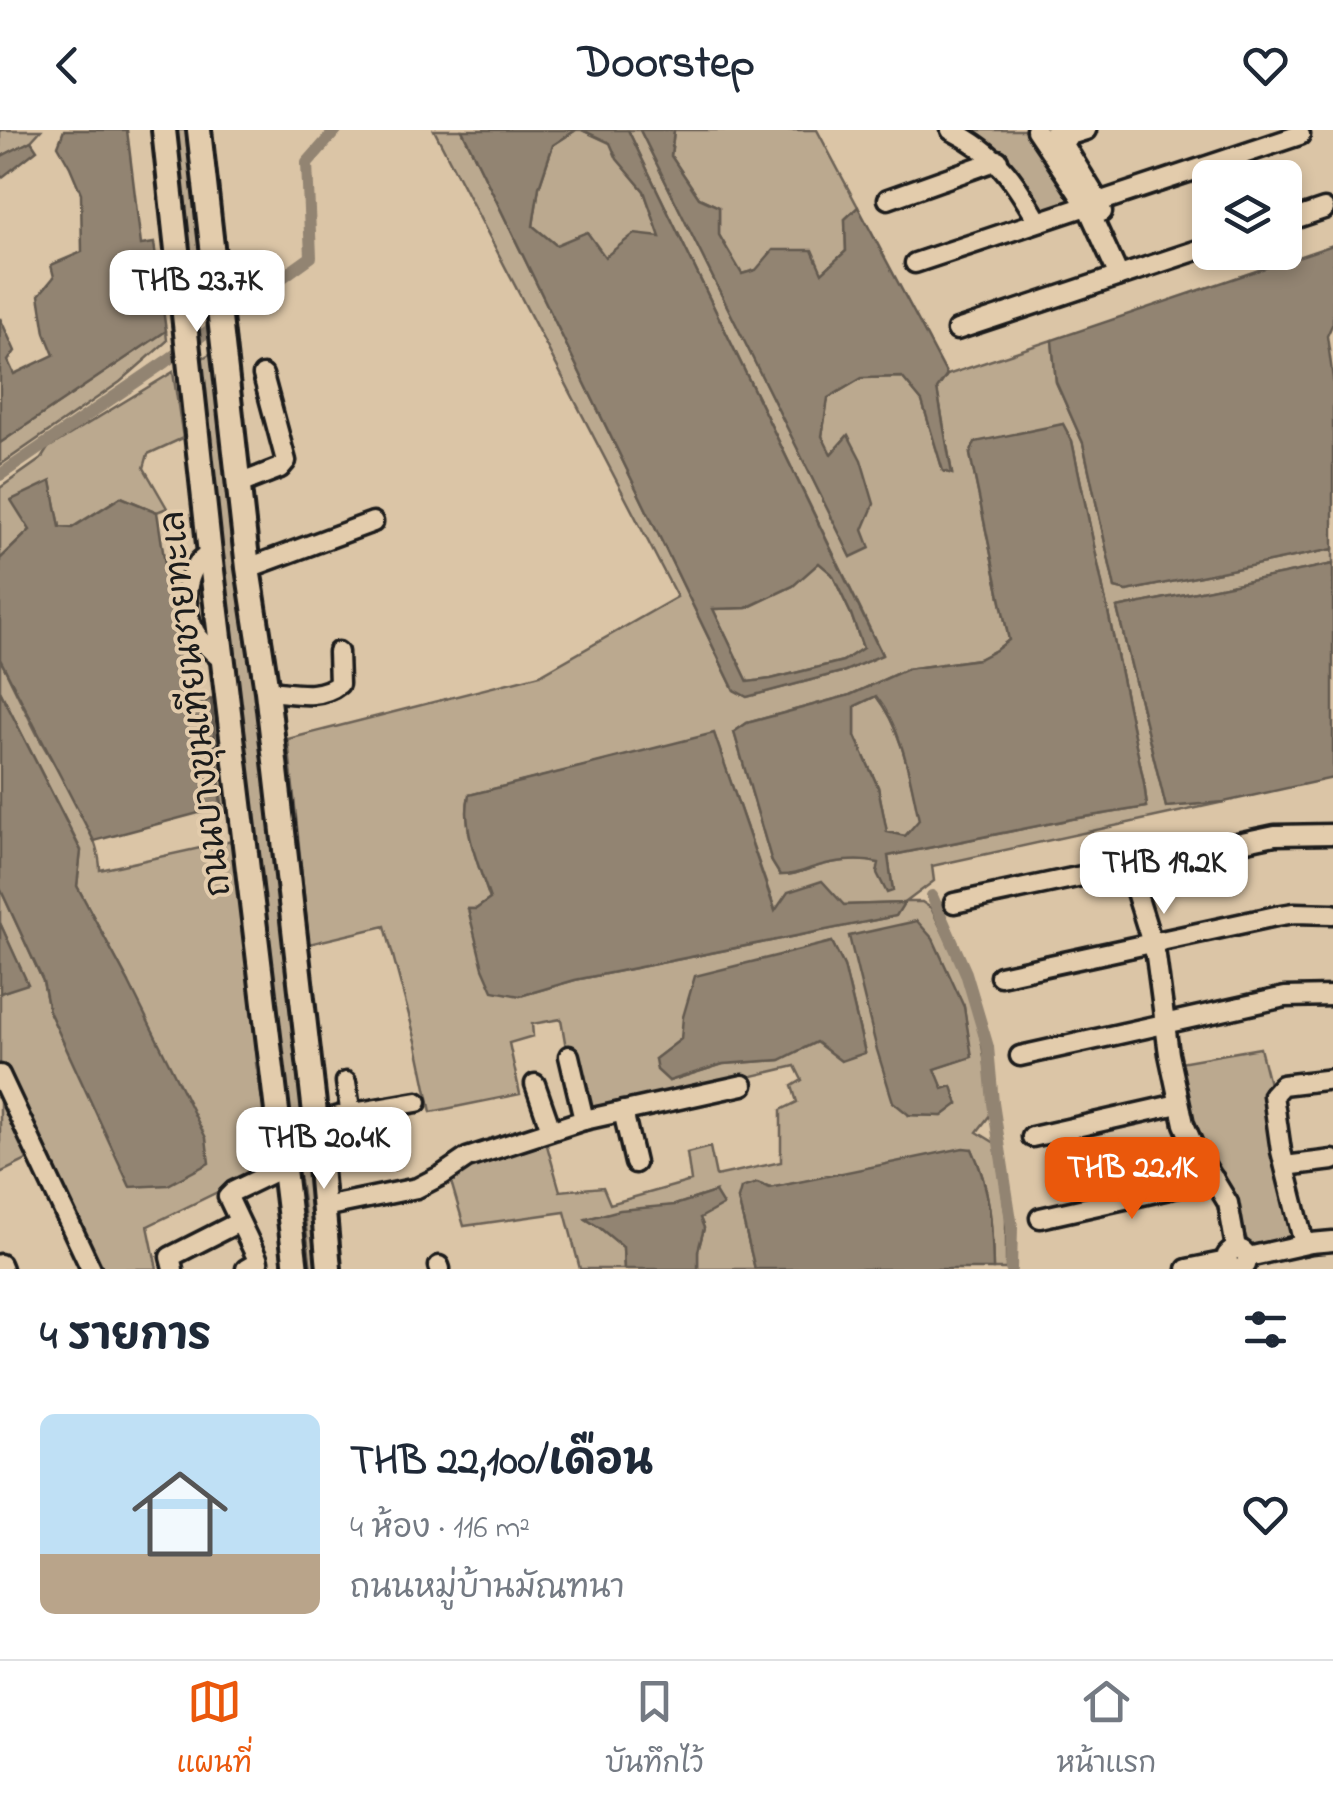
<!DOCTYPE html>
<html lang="th">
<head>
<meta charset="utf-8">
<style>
	:root { --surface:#fff; --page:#f6f6f7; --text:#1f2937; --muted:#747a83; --line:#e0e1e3; --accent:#ea580c }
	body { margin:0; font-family:"Indie Flower","Playpen Sans Thai",sans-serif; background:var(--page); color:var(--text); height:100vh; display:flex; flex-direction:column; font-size:38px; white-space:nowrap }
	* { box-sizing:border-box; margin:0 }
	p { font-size:32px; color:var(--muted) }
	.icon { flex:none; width:55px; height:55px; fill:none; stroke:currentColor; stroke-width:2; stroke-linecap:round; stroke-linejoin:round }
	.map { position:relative; height:1139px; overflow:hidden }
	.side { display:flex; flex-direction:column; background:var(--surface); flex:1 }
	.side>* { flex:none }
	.controls { position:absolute; left:1192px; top:30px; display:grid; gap:20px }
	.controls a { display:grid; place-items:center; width:110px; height:110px; border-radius:15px; background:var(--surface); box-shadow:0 5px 15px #0003; font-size:50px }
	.price { position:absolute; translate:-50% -85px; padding:0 22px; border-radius:20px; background:#fff; color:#222; font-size:32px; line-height:65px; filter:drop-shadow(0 2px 5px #0008) }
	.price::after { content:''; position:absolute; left:50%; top:60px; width:30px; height:22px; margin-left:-15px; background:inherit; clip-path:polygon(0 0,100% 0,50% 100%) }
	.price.selected { background:var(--accent); color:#fff }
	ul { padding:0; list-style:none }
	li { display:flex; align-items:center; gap:30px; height:250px; padding:0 40px }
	li span { display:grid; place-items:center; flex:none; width:280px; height:200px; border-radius:15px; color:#555 }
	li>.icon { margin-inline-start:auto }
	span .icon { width:120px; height:120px; fill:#fffc; stroke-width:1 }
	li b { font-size:42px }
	h2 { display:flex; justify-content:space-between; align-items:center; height:120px; padding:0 40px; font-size:42px }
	header { display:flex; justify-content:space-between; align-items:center; height:130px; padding:0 40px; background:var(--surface); font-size:45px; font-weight:700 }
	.dock { display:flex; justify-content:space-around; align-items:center; height:140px; border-top:2px solid var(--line); background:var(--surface); font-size:28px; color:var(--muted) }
	.dock a { display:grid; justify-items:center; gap:5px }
	.dock .selected { color:var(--accent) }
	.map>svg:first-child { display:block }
	.green { fill:#bba98f; stroke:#6c6256; stroke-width:2.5; fill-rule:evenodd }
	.water { fill:#928472; stroke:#635a50; stroke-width:2.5; fill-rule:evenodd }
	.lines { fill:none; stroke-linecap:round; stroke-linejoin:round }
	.canal { stroke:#928472; stroke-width:12 }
	.minor-casing { stroke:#1c1c1c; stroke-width:25 }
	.major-casing { stroke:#1c1c1c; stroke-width:30 }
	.minor { stroke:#e3ccac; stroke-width:18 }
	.major { stroke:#e3ccac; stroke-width:22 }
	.labels { text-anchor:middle; stroke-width:8; stroke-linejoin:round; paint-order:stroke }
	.street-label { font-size:35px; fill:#1c1c1c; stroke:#e3ccac }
</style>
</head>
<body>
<header><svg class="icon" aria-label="back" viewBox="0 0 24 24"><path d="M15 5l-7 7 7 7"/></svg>Doorstep<svg class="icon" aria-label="heart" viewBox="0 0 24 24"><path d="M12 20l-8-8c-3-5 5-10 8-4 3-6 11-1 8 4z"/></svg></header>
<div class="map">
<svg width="1333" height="1139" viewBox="0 0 1333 1139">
	<rect width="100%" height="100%" fill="#dbc5a6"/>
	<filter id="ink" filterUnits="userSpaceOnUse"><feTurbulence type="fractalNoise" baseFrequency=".01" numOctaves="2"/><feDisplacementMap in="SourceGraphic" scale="20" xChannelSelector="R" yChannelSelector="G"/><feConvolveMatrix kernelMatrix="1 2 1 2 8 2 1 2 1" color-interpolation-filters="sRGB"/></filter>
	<g filter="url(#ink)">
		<g class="green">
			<path d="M0 0H41L31 11 0 27Z"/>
			<path d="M175 0H187L201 84 211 174 198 186 190 150Z"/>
			<path d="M434 0H462L734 560 747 567 845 541 882 524 628 0H640L851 426 863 400 847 306 830 325 822 306 828 268 862 248 902 247 922 271 943 341 952 343 937 259 947 245 1052 210 1056 252 1083 313 1115 458 1127 461 1333 419V434L1117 478 1166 677 1224 672 932 736 934 751 906 772H922L931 778C942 801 955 825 964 849 981 893 987 939 990 985L977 1002 995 1013 1006 1087V1139H993C992 1095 991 1060 972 1019L770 1058 757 1053 738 1069 755 1139H698V1121L704 1098 700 1088 715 1062 675 1075 587 1090 600 1098 623 1117 624 1139H580L565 1082 464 1096 450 1048 486 1028 546 1012 560 1061 603 1057 610 1074 691 1051 687 1023 710 1017 716 1046 781 1032V980L797 972 792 956 802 950 795 936 578 987 561 889 532 894 533 906 509 913 520 964 431 982 417 915 385 796 309 814 288 609 540 545 677 467ZM1063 294 1072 311 1144 653 1147 677 1072 689 888 726 893 761 879 733C858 728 833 731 812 738 800 742 793 745 780 745L772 732 734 602 747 593 850 565 907 539 979 529 996 520 1009 510 970 324ZM714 604 776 782 844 775 903 773 896 786 575 850 520 866 469 779H476L490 769C480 738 461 698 469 665ZM832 812 844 836 865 922 817 912 780 930 723 934 669 951 655 929 798 822ZM964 877 971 927 934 939 943 959 958 973 942 986 909 985Z"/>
			<path d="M576 0H582L610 12 618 29 644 61 661 108 605 128 556 115 533 96 539 57 553 15Z"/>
			<path d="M674 0H817L858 77 845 89 846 121 822 143 756 140 741 144 719 105V77L699 68 671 26Z"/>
			<path d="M958 0H1027L1078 68 1076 74 1043 87 1009 32 995 20Z"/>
			<path d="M166 201 167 211 120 252 0 335V313Z"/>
			<path d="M217 220 292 849 305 1014 321 1139H311L301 1056 288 992 213 359 201 229Z"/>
			<path d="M173 242 183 308 148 324 144 338 167 378 157 382 121 367 71 398 60 397 51 352 30 400 0 429V358L41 329 48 318Z"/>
			<path d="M818 432 832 444 851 484 863 518 843 531 771 549 748 552 713 479 747 478 793 456Z"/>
			<path d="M0 529C13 555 25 581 38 606 57 642 100 701 100 740L232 711 259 932 256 933 270 1018 269 1037 148 1096 157 1139H96L0 938V863L27 853 0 793V758L43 851 49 881 80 945 129 853 77 756 81 720 0 561Z"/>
			<path d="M217 566 229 680 223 683 211 569Z"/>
			<path d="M876 566C903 601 910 648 920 690L905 706 887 703 878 657 855 606V576Z"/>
			<path d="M1260 918 1271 962 1295 1112 1250 1118 1225 1050 1190 995 1180 932Z"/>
			<path d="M0 963 31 1028 0 1043Z"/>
		</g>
		<g class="water">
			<path d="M64 0H127L141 115 154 113 166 201 0 313V188L15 221 8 231 14 244 54 225 45 203 39 165 54 147 51 135 82 122 81 63 70 37 58 16Z"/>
			<path d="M462 0H576L553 15 539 57 533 96 556 115 587 102 605 127 634 104 660 107 644 61 617 29 610 13 582 0H628L882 525 845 541 747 567 734 560ZM819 433 832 444 851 484 863 518 843 531 771 549 748 552 713 479 746 478 793 456Z"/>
			<path d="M640 0H674L671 26 699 68 719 77V105L742 144 756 140 773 120H812L822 143 846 121 845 89 858 77 947 245 937 259 952 344 943 341 922 271 902 247 862 248 828 268 822 306 831 324 848 305 861 330 874 374 863 400 870 418 851 427Z"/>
			<path d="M31 11 37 20 0 49V27Z"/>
			<path d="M1333 115V193L1327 206 1333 249V419L1127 461 1115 458 1083 313 1056 252 1052 210Z"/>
			<path d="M1063 294 1072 311 1144 653 1147 677 1072 689 888 726 893 761 887 763 877 743 879 733C858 728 832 731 812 738 800 742 793 745 780 745L772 732 734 602 747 593 850 565 907 539 979 529 996 520 1009 510 970 324 975 312ZM876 566C903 600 910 648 919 690L905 706 887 702 878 657 855 606V576Z"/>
			<path d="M51 351 60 397 72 398 121 367 157 382 187 579 211 569 221 677 94 711 0 529V429L30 400 11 370Z"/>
			<path d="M1333 434V648L1224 672 1166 677 1117 478Z"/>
			<path d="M0 561 81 721 77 756 129 853 206 1008 209 1033 168 1055 130 1057 49 881 43 851 0 758Z"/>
			<path d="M714 603 775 781 788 762 822 751 844 775 904 773 896 786 575 850 520 866 493 861 483 838 468 779H476L490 769C480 738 461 698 469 665Z"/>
			<path d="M917 791 933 809 964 877 972 927 935 939 943 959 952 956 958 974 942 986 909 985 893 972 877 920 849 806Z"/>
			<path d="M0 793 28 854 0 863Z"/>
			<path d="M832 812 844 836 865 923 841 931 816 912 780 930 723 934 669 951 657 940 655 929 681 909 683 887 695 846Z"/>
			<path d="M963 1018 972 1019C991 1060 992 1095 993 1139H755L738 1069 741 1058 757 1053 770 1058Z"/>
			<path d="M715 1062 723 1075 700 1088 704 1098 698 1121V1139H624L623 1117 600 1098 586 1089 620 1080 675 1075Z"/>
		</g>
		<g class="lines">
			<g class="canal">
				<path d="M0 345 165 232 311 127 307 33 336 0"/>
				<path d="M932 766 966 843 988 917 993 973 1012 1097 1011 1139"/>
			</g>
			<g class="minor-casing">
				<g id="minor">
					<path d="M951 0C998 24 1012 47 1038 91"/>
					<path d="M1036 0 1087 76 1119 146"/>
					<path d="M1055 0 1099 72 1102 82"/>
					<path d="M1051 11 1086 0"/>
					<path d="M888 69 998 30"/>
					<path d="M1285 92 1324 79"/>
					<path d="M915 133 1300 5"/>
					<path d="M957 200 1210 116"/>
					<path d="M239 354 280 338 286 331 263 245"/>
					<path d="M210 424C183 437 182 478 195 502 202 514 214 522 223 531"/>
					<path d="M248 438 373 392"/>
					<path d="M267 561C291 562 318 571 339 554L338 522"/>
					<path d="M1128 736 1156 826 1169 924 1184 994 1194 1017 1228 1073 1236 1118"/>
					<path d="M954 773 1275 705 1333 704"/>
					<path d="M1000 846 1276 786 1294 783 1333 784"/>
					<path d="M1020 926 1285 867 1333 866"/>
					<path d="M0 945 91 1139"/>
					<path d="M535 954 551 1000"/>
					<path d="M623 981 635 1033"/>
					<path d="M347 984 417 972"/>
					<path d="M584 990 743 955"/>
					<path d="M316 992 347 984 350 979 346 952"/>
					<path d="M1032 1007 1178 974"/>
					<path d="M1285 1036 1333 1030"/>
					<path d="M324 1077 417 1058 442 1045 467 1028 584 990 569 926"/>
					<path d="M1040 1088 1214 1049"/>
					<path d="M1304 1114 1281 1021 1273 965 1282 955 1333 949"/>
					<path d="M1248 1127 1311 1113 1333 1111"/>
					<path d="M0 1134 2 1139"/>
					<path d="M439 1136 440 1139"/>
					<path d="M173 1139 170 1127 239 1092"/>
					<path d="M246 1139 258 1132 257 1128 228 1067 234 1061 284 1037"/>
					<path d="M1187 1139 1227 1131"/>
					<path d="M1235 1139 1228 1134 1227 1125C1237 1113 1251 1121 1246 1135L1239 1139"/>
				</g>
			</g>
			<g class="major-casing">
				<g id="major">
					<path d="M164 0 210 424 296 1139"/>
					<path d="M199 0 248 438 267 561 316 992 329 1139"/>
				</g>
			</g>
			<use href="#minor" class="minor"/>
			<use href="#major" class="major"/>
		</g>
	</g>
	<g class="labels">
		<g class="street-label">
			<text transform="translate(194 574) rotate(-97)" y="12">ถนนบางขุนเทียนชายทะเล</text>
		</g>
	</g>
</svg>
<div class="controls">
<a><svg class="icon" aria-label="layers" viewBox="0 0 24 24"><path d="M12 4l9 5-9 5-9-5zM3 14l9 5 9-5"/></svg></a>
</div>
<b class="price" style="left:197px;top:205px">THB 23.7K</b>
<b class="price" style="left:1164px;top:787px">THB 19.2K</b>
<b class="price" style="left:324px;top:1062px">THB 20.4K</b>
<b class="price selected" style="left:1132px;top:1092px">THB 22.1K</b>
</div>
<section class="side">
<h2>4 รายการ<svg class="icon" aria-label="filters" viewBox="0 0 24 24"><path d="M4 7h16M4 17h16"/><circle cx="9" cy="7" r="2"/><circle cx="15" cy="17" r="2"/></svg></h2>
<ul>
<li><span style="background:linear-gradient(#bfe0f5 70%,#b9a48a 0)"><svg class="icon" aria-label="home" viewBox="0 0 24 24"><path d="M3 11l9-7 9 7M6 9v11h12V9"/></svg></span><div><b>THB 22,100/เดือน</b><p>4 ห้อง · 116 m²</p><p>ถนนหมู่บ้านมัณฑนา</p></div><svg class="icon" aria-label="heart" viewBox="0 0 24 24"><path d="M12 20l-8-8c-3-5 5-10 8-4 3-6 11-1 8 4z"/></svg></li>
</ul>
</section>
<nav class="dock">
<a class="selected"><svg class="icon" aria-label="map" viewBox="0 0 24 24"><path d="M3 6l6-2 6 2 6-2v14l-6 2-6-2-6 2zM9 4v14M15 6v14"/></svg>แผนที่</a>
<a><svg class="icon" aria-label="saved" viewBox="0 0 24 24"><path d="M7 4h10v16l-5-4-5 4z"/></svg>บันทึกไว้</a>
<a><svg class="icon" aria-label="home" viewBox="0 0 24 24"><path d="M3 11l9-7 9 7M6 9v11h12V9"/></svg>หน้าแรก</a>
</nav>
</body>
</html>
